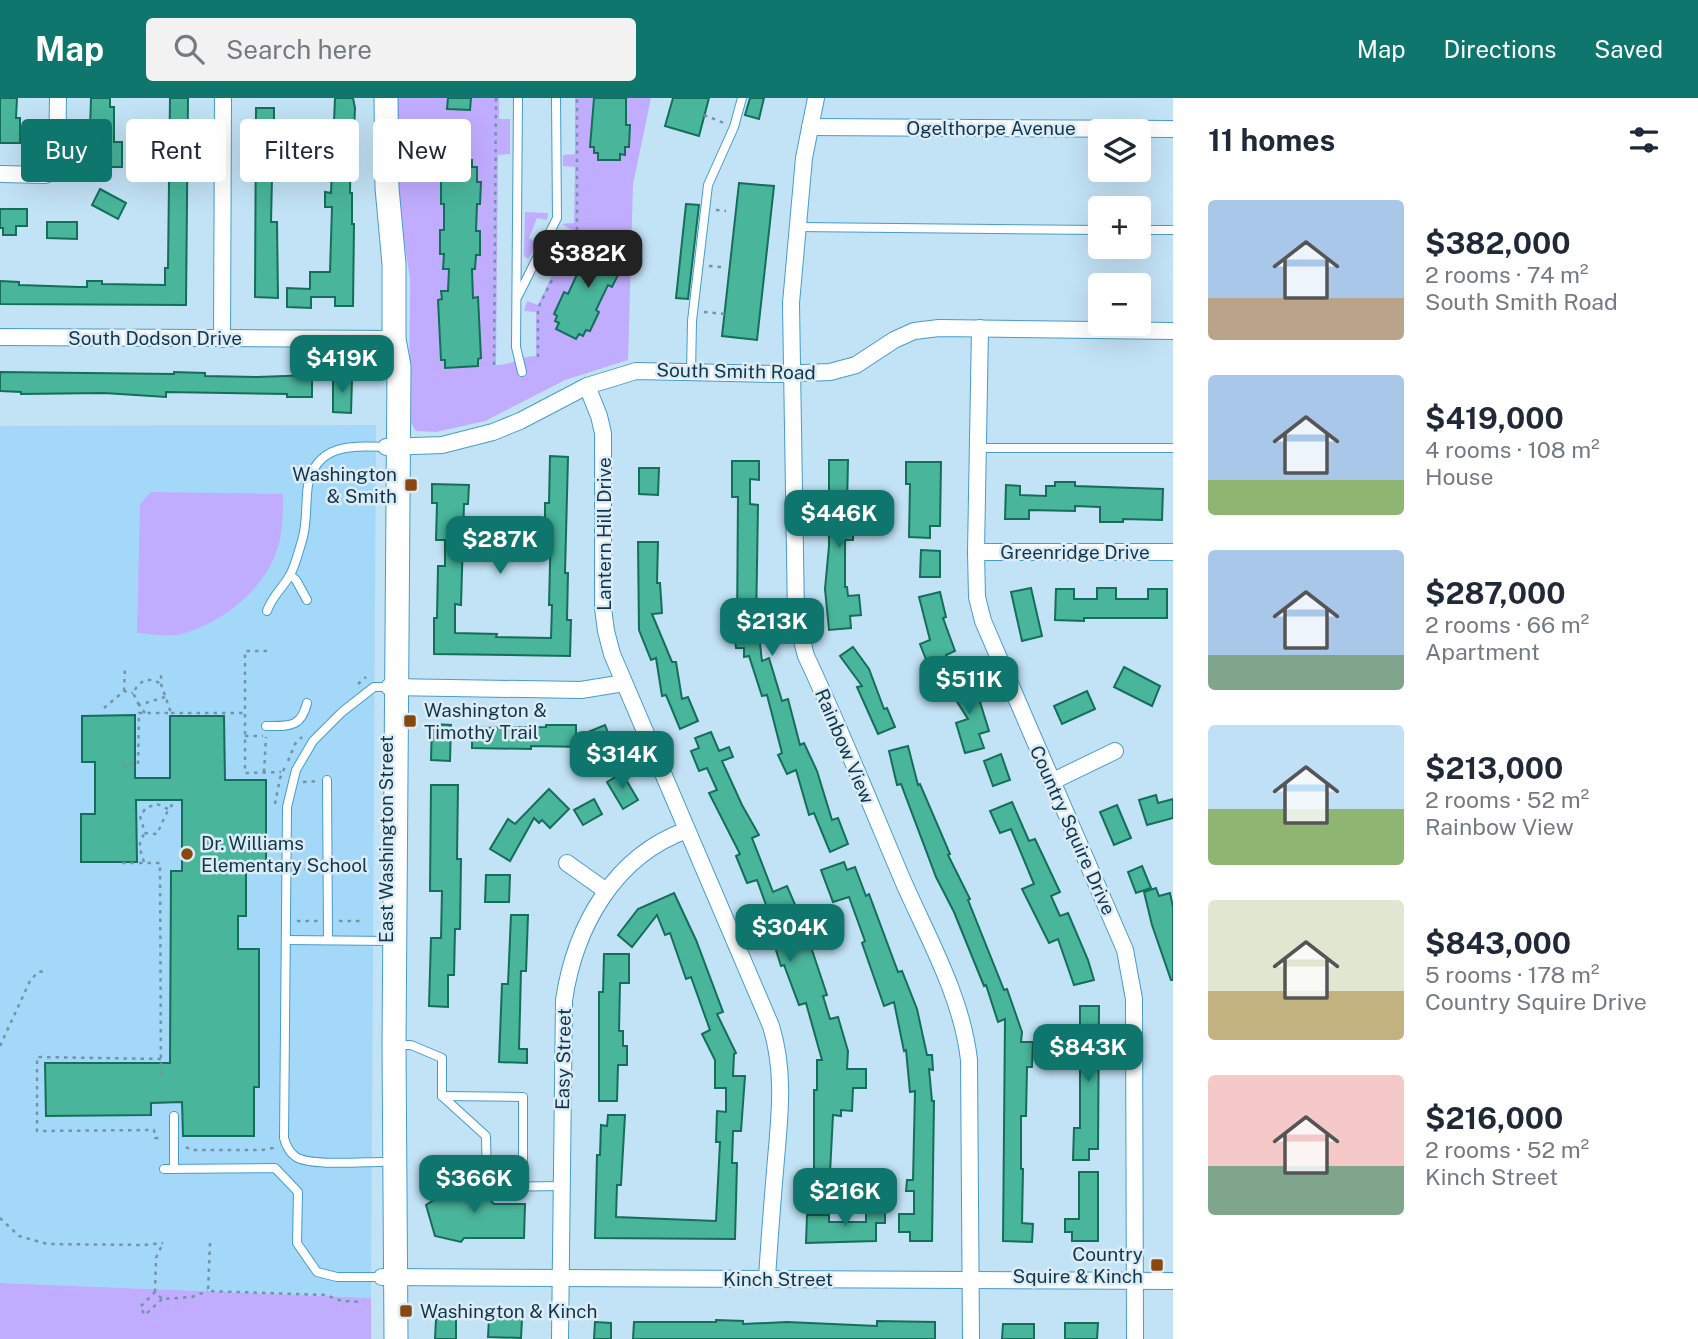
<!DOCTYPE html>
<html lang="en">
<head>
<meta charset="utf-8">
<style>
	:root { --surface:#fff; --page:#f2f2f3; --text:#1f2937; --muted:#747a83; --accent:#0f766e }
	body { margin:0; font-family:"Public Sans",sans-serif; background:var(--page); color:var(--text); height:100vh; display:flex; flex-direction:column; font-size:26px; white-space:nowrap }
	* { box-sizing:border-box; margin:0 }
	p { font-size:23px; color:var(--muted) }
	.icon { flex:none; width:38px; height:38px; fill:none; stroke:currentColor; stroke-width:2; stroke-linecap:round; stroke-linejoin:round }
	.map { position:relative; flex:1; overflow:hidden }
	.drawer { display:flex; flex-direction:column; background:var(--surface); width:525px }
	.drawer>* { flex:none }
	.hud { position:absolute; left:21px; top:21px; width:665px; height:63px; display:flex; gap:14px }
	.buttons { position:absolute; left:1088px; top:21px; display:grid; gap:14px }
	.buttons a { display:grid; place-items:center; width:63px; height:63px; border-radius:7px; background:var(--surface); box-shadow:0 7px 28px #0002; font-size:35px }
	.price { position:absolute; translate:-50% -60px; padding:0 16px; border-radius:14px; background:var(--accent); color:#fff; font-size:23px; line-height:46px; filter:drop-shadow(0 2px 4px #0008) }
	.price::after { content:''; position:absolute; left:50%; top:42px; width:21px; height:16px; margin-left:-10px; background:inherit; clip-path:polygon(0 0,100% 0,50% 100%) }
	.price.on { background:#222; color:#fff }
	ul { padding:0; list-style:none }
	li { display:flex; align-items:center; gap:21px; height:175px; padding:0 35px }
	li span { display:grid; place-items:center; flex:none; width:196px; height:140px; border-radius:7px; color:#555 }
	li>.icon { margin-inline-start:auto }
	span .icon { width:84px; height:84px; fill:#fffc; stroke-width:1 }
	li b { font-size:30px }
	h2 { display:flex; justify-content:space-between; align-items:center; height:84px; padding:0 35px; font-size:30px }
	.chip { padding:0 24px; border-radius:7px; background:var(--surface); box-shadow:0 7px 28px #0002; font-size:24px; line-height:63px }
	.chip.on { background:var(--accent); color:#fff }
	header { display:flex; align-items:center; gap:42px; box-sizing:border-box; height:98px; padding:0 35px; background:var(--accent); color:#fff }
	header strong { font-size:33px }
	nav { display:flex; gap:38px; margin-inline-start:auto; font-size:24px }
	.search { width:490px; height:63px; background:var(--page); display:flex; align-items:center; gap:18px; box-sizing:border-box; padding:0 24px; border-radius:7px; color:var(--muted); font-size:26px }
	main { display:flex; flex:1; min-height:0 }
	.map>svg:first-child { display:block }
	.built { fill:#a3d8f8 }
	.green { fill:#c1adff }
	.building { fill:#49b59b; stroke:#156e5b; stroke-width:2 }
	.lines { fill:none; stroke-linecap:round; stroke-linejoin:round }
	.lane-casing { stroke:#469dca; stroke-width:10 }
	.street-casing { stroke:#469dca; stroke-width:18 }
	.secondary-casing { stroke:#469dca; stroke-width:25 }
	.path { stroke:#7294a7; stroke-width:2.5; stroke-dasharray:3.5 5; stroke-linecap:butt }
	.lane { stroke:#fff; stroke-width:8 }
	.street { stroke:#fff; stroke-width:16 }
	.secondary { stroke:#fff; stroke-width:23 }
	.poi-dot { fill:#884812; stroke:#dcecf6; stroke-width:2.5 }
	.labels { text-anchor:middle; stroke-width:5; stroke-linejoin:round; paint-order:stroke }
	.street-label { font-size:19px; fill:#13374a; stroke:#dcecf6 }
	.poi-label { font-size:19px; fill:#13374a; stroke:#dcecf6; text-anchor:start }
</style>
</head>
<body>
<header>
<strong>Map</strong>
<div class="search"><svg class="icon" aria-label="search" viewBox="0 0 24 24"><circle cx="10" cy="10" r="6"/><path d="M15 15l6 6"/></svg>Search here</div>
<nav><a>Map</a><a>Directions</a><a>Saved</a></nav>
</header>
<main>
<div class="map">
<svg width="1173" height="1241" viewBox="0 0 1173 1241">
	<rect width="100%" height="100%" fill="#c2e2f5"/>
	<path class="built" d="M376 327 371 1200 0 1185V328Z"/>
	<g class="green">
		<path d="M393 0H499V21H510V56L498 57 496 267C510 268 521 258 536 258V214L524 213 527 203 538 207 573 133 562 126 574 125 575 69 563 68V57L575 56V0H651L633 86 628 262 565 282 485 323 436 334 416 333 409 322 410 180 392 70Z"/>
		<path d="M525 114 548 115 547 122 537 120 529 140 536 144V147L528 161 524 158Z"/>
		<path d="M151 394 283 396C283 416 283 436 276 455 262 493 223 523 185 535 170 540 152 536 137 535L140 406Z"/>
		<path d="M0 1185 371 1200V1241H0Z"/>
	</g>
	<g class="building">
		<path d="M0 0H17L16 20H20V45H0Z"/>
		<path d="M91 0H110V9H114V44H122V69H101L102 31H90Z"/>
		<path d="M170 0H188L186 207 0 206V183L19 184V187L79 189H87V183H102V186L165 187V170H168Z"/>
		<path d="M335 0H353L355 10 354 32H351L350 95H352V126H354L353 208H335V199H311V210L287 209V190L310 191V174H330L332 109H325V94L331 95Z"/>
		<path d="M448 0H471L470 12 447 11Z"/>
		<path d="M594 0H626V27H630L629 49H625V57L620 56V62H598V55H594V49H590Z"/>
		<path d="M673 0H709L699 38 665 28Z"/>
		<path d="M750 0H764L759 21 745 17Z"/>
		<path d="M256 10H274V49H277V80H272L271 124H277L278 200 255 199Z"/>
		<path d="M450 62H472V69H477V84H481L480 106H477L476 133H480V157H476L475 171H472L473 200 478 199 481 260 478 261V268L445 270V262H441L438 202 442 201 441 193H448L449 171H443L444 156H440V132H444V106H441V83H445V68H450Z"/>
		<path d="M739 85 774 88 757 242 722 238Z"/>
		<path d="M100 91 126 105 118 121 92 107Z"/>
		<path d="M686 106 699 107 688 201 676 200Z"/>
		<path d="M0 111H27V128H16V137H3V130H0Z"/>
		<path d="M47 124H77V141L47 140Z"/>
		<path d="M600 142 620 152 617 159 621 161 618 168 622 169 612 189 608 187 596 212 599 214 590 233 586 232 583 238 579 236 576 241 556 231 559 225 555 223 557 218 554 216 564 194 568 196 579 172 576 170 587 150 590 152 593 146 598 148Z"/>
		<path d="M0 274 174 276V274L205 275V278L257 279 312 277V299H287V296L166 294V299L104 295 21 296V294L0 293Z"/>
		<path d="M333 279 352 280 351 315 333 314Z"/>
		<path d="M550 358 568 359 565 475H568L567 522H571L570 558 434 556V520H437L438 468H445V442H436L437 405H432V386L469 387 468 406H464L461 507 455 506V535L497 536 496 539 551 540 552 507H549L551 427H545V405H549Z"/>
		<path d="M829 362H848L847 409H853V442H845V489H847L848 498 859 497 861 517 850 518 851 530 829 532 825 491 829 448Z"/>
		<path d="M732 363H759V382L750 381V406L758 407 756 528H758L762 563 769 560 782 603 788 601 800 647 804 645 817 673 832 722 838 720 848 746 830 754 814 715 809 717 796 672 787 676 778 657 782 655 767 597 762 598 749 558 744 559V550H736L734 530H737L738 399H732Z"/>
		<path d="M906 364H941L940 428H930V440L909 439 910 386H906Z"/>
		<path d="M639 370H659L658 397 639 396Z"/>
		<path d="M1055 384H1075V388L1163 391 1162 422 1123 421V424H1100V409L1075 408V413L1029 412V421H1005L1006 387 1020 388V397L1046 398V388H1055Z"/>
		<path d="M638 444H658L657 485H660L662 515 652 516 672 564H676L682 601 688 599 698 623 680 631 666 597 662 598 656 560 651 562 639 532Z"/>
		<path d="M921 452 940 453V479H920Z"/>
		<path d="M1031 490 1042 538 1022 543 1011 494Z"/>
		<path d="M1097 490H1116V501H1148V491H1167V520H1084V523L1055 522 1056 491H1074V501H1097Z"/>
		<path d="M940 494 946 519 943 520 955 553 946 557 950 567 931 574 920 546 930 542 919 499Z"/>
		<path d="M853 549 869 571 884 611 887 610 895 629 878 636 857 589 862 588 840 558Z"/>
		<path d="M1124 569 1160 588 1152 608 1114 589Z"/>
		<path d="M963 578 980 604 989 633 979 636 984 650 965 655 956 625 968 621 947 588Z"/>
		<path d="M1087 593 1095 611 1062 626 1054 608Z"/>
		<path d="M135 617V680H170V618H224L225 682H266V772H246V818H238V851H259V989H254V1038H183L182 1004 151 1005V1017L46 1018 45 965H170L171 773H182V702H136L137 764H81V716H95V664H82V618Z"/>
		<path d="M432 626 451 627 450 663 431 662Z"/>
		<path d="M546 627H576V639L605 627 617 658 597 667 586 649 531 648V651L472 650V630L546 629Z"/>
		<path d="M711 634 719 653 729 649 733 659 722 663 742 707 759 737 752 740 773 794 787 788 803 825 827 897 823 898 830 921 838 919 848 953 847 971H866V990H853L852 1013 841 1012V1018L833 1017 829 1094H810V1072H814V992H817V962H822L806 905 799 907 784 867 781 868 774 846 780 844 771 819 762 823 757 811 766 807 757 782 747 785 736 758 740 756 709 695 717 692 707 670 699 673 691 653 699 650 695 640Z"/>
		<path d="M908 648 918 687 920 686 950 756 948 757 970 801 968 802 1004 892 1007 891 1022 934 1021 944H1033L1032 969H1027L1026 1018H1021V1071H1023L1022 1125 1033 1126 1032 1144 1003 1143 1005 921 998 924 986 887 984 888 954 814 936 779 901 686 897 687 889 653Z"/>
		<path d="M1001 656 1010 682 993 688 984 663Z"/>
		<path d="M622 675 638 702 623 711 607 684Z"/>
		<path d="M431 687H458L457 761H461L460 831H455L454 877H448V909L429 908 431 840H441L442 793H430Z"/>
		<path d="M549 691 569 711 550 730 542 722 539 725 534 720 510 763 490 751 508 721 515 726Z"/>
		<path d="M1156 697 1158 705 1173 701V720L1147 727 1139 702Z"/>
		<path d="M594 701 602 716 583 727 574 712Z"/>
		<path d="M1012 704 1029 743 1035 741 1060 794 1051 798 1060 818 1068 815 1088 862 1094 882 1074 887 1058 841 1049 845 1022 791 1034 786 1011 731 1000 735 990 713Z"/>
		<path d="M1117 707 1131 740 1114 747 1100 714Z"/>
		<path d="M844 764 847 772 855 769 866 798 869 796 898 874 902 873 917 911 927 957H932L933 972 929 971 932 1003H934L932 1143H910V1134H899V1116H914V1093H906L907 1082H913L915 993 910 994 906 952 904 953 894 904 884 908 862 845 865 843 849 799 833 804 821 772Z"/>
		<path d="M1142 768 1151 790 1136 795 1128 774Z"/>
		<path d="M486 777H510L509 804H485Z"/>
		<path d="M1156 790 1159 798 1170 795 1173 809V882H1171L1152 827 1144 794Z"/>
		<path d="M674 795 696 842 723 914 717 916 736 955 734 956 733 978H745L741 1033H733L732 1065H737L735 1141 595 1140 597 1057H600L601 1027 607 1028 608 1017H625L621 1087H617L616 1119 716 1123 720 1044H716L717 1013 726 1014V990H715V962L702 936 710 932 691 879 686 881 670 835 665 837 657 817 632 849 618 837 638 811Z"/>
		<path d="M511 817H528L526 873H521L519 951H527V965L499 964 502 886H508Z"/>
		<path d="M604 856H629V885H620L619 933H623V948H627V967H618L617 1003H599V894H603Z"/>
		<path d="M1080 908H1099L1098 1051H1089V1062H1073L1074 1030H1080Z"/>
		<path d="M1079 1074H1098V1143H1072V1134H1065V1121H1079Z"/>
		<path d="M469 1080 494 1106H525L524 1140H464L461 1144 435 1138 426 1107Z"/>
		<path d="M866 1107H885V1125H876V1143L806 1145 807 1117H829V1124H866Z"/>
		<path d="M489 1220 522 1221 521 1240 488 1239Z"/>
		<path d="M436 1221H456V1241H435Z"/>
		<path d="M716 1222 743 1223V1226L787 1224 877 1228V1223L935 1224V1241H633L634 1224H716Z"/>
		<path d="M595 1224 611 1225V1241H594Z"/>
		<path d="M1065 1225H1098L1097 1241H1065Z"/>
		<path d="M1003 1226H1034V1241H1002Z"/>
	</g>
	<g class="lines">
		<g class="lane-casing">
			<g id="lane">
				<path d="M518 0 516 249 522 274"/>
				<path d="M797 129 1101 132"/>
				<path d="M1139 132H1173"/>
				<path d="M518 198 557 120 556 0"/>
				<path d="M691 275 692 223 708 87 734 29 742 0"/>
				<path d="M978 350H1173"/>
				<path d="M290 477 296 482 307 502"/>
				<path d="M267 513C272 498 283 490 290 477 295 468 298 456 301 446 308 427 305 406 308 387 317 345 352 348 386 349"/>
				<path d="M266 628C289 628 301 630 307 605"/>
				<path d="M327 682 328 842"/>
				<path d="M286 842 391 843"/>
				<path d="M395 947H411L442 960V998L486 1038 487 1089 562 1088"/>
				<path d="M442 998 523 999V1089"/>
				<path d="M174 1018V1071"/>
				<path d="M381 1064C362 1064 310 1068 296 1059 289 1054 286 1048 284 1040L287 709 296 672 313 643 342 614 374 589H387"/>
				<path d="M164 1071 275 1070 298 1094 297 1145 317 1174 337 1179H382"/>
			</g>
		</g>
		<g class="street-casing">
			<g id="street">
				<path d="M816 0 804 60 791 205 796 519 806 558C841 632 871 708 903 783 928 840 962 899 969 962L971 1241"/>
				<path d="M810 29 1173 31"/>
				<path d="M0 76 45 77 54 73 57 65 58 0"/>
				<path d="M980 230 976 454 977 499 983 523 1125 852 1134 901 1135 1241"/>
				<path d="M0 239 394 241"/>
				<path d="M222 241 223 0"/>
				<path d="M587 288 599 318 603 335V510L606 533 612 556 771 928C786 976 779 1023 775 1073 772 1109 769 1145 767 1181"/>
				<path d="M386 349 442 347 493 334 520 323 587 288 636 273 779 276 830 274 856 267 894 242 914 233 939 230 1173 233"/>
				<path d="M976 454H1173"/>
				<path d="M389 589 581 592 624 585"/>
				<path d="M1051 684 1115 653"/>
				<path d="M567 765 605 792"/>
				<path d="M382 1179 1173 1183"/>
				<path d="M560 1241 564 902C575 829 614 758 687 732"/>
			</g>
		</g>
		<g class="secondary-casing">
			<path id="secondary" d="M386 0 387 90 394 166V241L399 268 394 947 396 1241"/>
		</g>
		<g class="path">
			<path d="M704 17 724 25"/>
			<path d="M716 112 726 113"/>
			<path d="M709 168 721 169"/>
			<path d="M704 214 725 216"/>
			<path d="M538 259V210L577 132V0"/>
			<path d="M494 267 496 0"/>
			<path d="M267 553H245V675L281 674"/>
			<path d="M358 586 366 579"/>
			<path d="M124 593 125 570"/>
			<path d="M139 607 133 595C140 582 148 578 161 586"/>
			<path d="M104 610 124 593 133 595"/>
			<path d="M145 615 139 607 165 599"/>
			<path d="M171 615H245"/>
			<path d="M245 638H263"/>
			<path d="M288 663 295 646 302 639"/>
			<path d="M125 670V666H138L139 615H171L161 586V573"/>
			<path d="M264 674 266 639"/>
			<path d="M303 684 317 683"/>
			<path d="M275 706 280 680 285 669"/>
			<path d="M168 711 157 706 146 710 140 718 145 735 157 736C162 726 166 713 173 706"/>
			<path d="M144 764C140 752 137 745 145 735"/>
			<path d="M122 765H160L161 982"/>
			<path d="M275 765 271 771 276 777"/>
			<path d="M296 771H318"/>
			<path d="M297 823H318"/>
			<path d="M339 823H363"/>
			<path d="M0 948 30 883 38 874 48 873"/>
			<path d="M161 961 37 959V1033L154 1032 155 1040H162"/>
			<path d="M186 1049 191 1052H262L273 1050 274 1046"/>
			<path d="M0 1120 19 1138 47 1146 144 1147 163 1145"/>
			<path d="M210 1145 208 1193 326 1197 342 1203 363 1204"/>
			<path d="M155 1194 156 1160 163 1145"/>
			<path d="M162 1201 145 1217 140 1209 155 1194 162 1201 192 1199 208 1193"/>
		</g>
		<use href="#lane" class="lane"/>
		<use href="#street" class="street"/>
		<use href="#secondary" class="secondary"/>
	</g>
	<g class="poi-dot">
		<rect x="404" y="380" width="14" height="14" rx="3.5"/>
		<rect x="403" y="616" width="14" height="14" rx="3.5"/>
		<circle cx="187" cy="756" r="7"/>
		<rect x="1150" y="1160" width="14" height="14" rx="3.5"/>
		<rect x="399" y="1206" width="14" height="14" rx="3.5"/>
	</g>
	<g class="labels">
		<g class="street-label">
			<text x="991" y="37">Ogelthorpe Avenue</text>
			<text x="155" y="247">South Dodson Drive</text>
			<text transform="translate(736 273) rotate(1)" y="7">South Smith Road</text>
			<text transform="translate(604 436) rotate(-90)" y="7">Lantern Hill Drive</text>
			<text x="1075" y="461">Greenridge Drive</text>
			<text transform="translate(845 648) rotate(67)" y="7">Rainbow View</text>
			<text transform="translate(1073 732) rotate(66)" y="7">Country Squire Drive</text>
			<text transform="translate(386 741) rotate(-90)" y="7">East Washington Street</text>
			<text transform="translate(563 961) rotate(-89)" y="7">Easy Street</text>
			<text x="778" y="1188">Kinch Street</text>
		</g>
		<g class="poi-label">
			<text x="397" y="383" text-anchor="end">Washington<tspan x="397" dy="22">&amp; Smith</tspan></text>
			<text x="424" y="619">Washington &amp;<tspan x="424" dy="22">Timothy Trail</tspan></text>
			<text x="201" y="752">Dr. Williams<tspan x="201" dy="22">Elementary School</tspan></text>
			<text x="1143" y="1163" text-anchor="end">Country<tspan x="1143" dy="22">Squire &amp; Kinch</tspan></text>
			<text x="420" y="1220">Washington &amp; Kinch</text>
		</g>
	</g>
</svg>
<div class="buttons">
<a><svg class="icon" aria-label="layers" viewBox="0 0 24 24"><path d="M12 4l9 5-9 5-9-5zM3 14l9 5 9-5"/></svg></a>
<a>+</a>
<a>−</a>
</div>
<b class="price on" style="left:588px;top:192px">$382K</b>
<b class="price" style="left:342px;top:297px">$419K</b>
<b class="price" style="left:839px;top:452px">$446K</b>
<b class="price" style="left:500px;top:478px">$287K</b>
<b class="price" style="left:772px;top:560px">$213K</b>
<b class="price" style="left:969px;top:618px">$511K</b>
<b class="price" style="left:622px;top:693px">$314K</b>
<b class="price" style="left:790px;top:866px">$304K</b>
<b class="price" style="left:1088px;top:986px">$843K</b>
<b class="price" style="left:474px;top:1117px">$366K</b>
<b class="price" style="left:845px;top:1130px">$216K</b>
<div class="hud">
<a class="chip on">Buy</a>
<a class="chip">Rent</a>
<a class="chip">Filters</a>
<a class="chip">New</a>
</div>
</div>
<section class="drawer">
<h2>11 homes<svg class="icon" aria-label="filters" viewBox="0 0 24 24"><path d="M4 7h16M4 17h16"/><circle cx="9" cy="7" r="2"/><circle cx="15" cy="17" r="2"/></svg></h2>
<ul>
<li><span style="background:linear-gradient(#a9c7e8 70%,#b9a48a 0)"><svg class="icon" aria-label="home" viewBox="0 0 24 24"><path d="M3 11l9-7 9 7M6 9v11h12V9"/></svg></span><div><b>$382,000</b><p>2 rooms · 74 m²</p><p>South Smith Road</p></div></li>
<li><span style="background:linear-gradient(#a9c7e8 75%,#8fb573 0)"><svg class="icon" aria-label="home" viewBox="0 0 24 24"><path d="M3 11l9-7 9 7M6 9v11h12V9"/></svg></span><div><b>$419,000</b><p>4 rooms · 108 m²</p><p>House</p></div></li>
<li><span style="background:linear-gradient(#a9c7e8 75%,#7fa58c 0)"><svg class="icon" aria-label="home" viewBox="0 0 24 24"><path d="M3 11l9-7 9 7M6 9v11h12V9"/></svg></span><div><b>$287,000</b><p>2 rooms · 66 m²</p><p>Apartment</p></div></li>
<li><span style="background:linear-gradient(#bfe0f5 60%,#8fb573 0)"><svg class="icon" aria-label="home" viewBox="0 0 24 24"><path d="M3 11l9-7 9 7M6 9v11h12V9"/></svg></span><div><b>$213,000</b><p>2 rooms · 52 m²</p><p>Rainbow View</p></div></li>
<li><span style="background:linear-gradient(#dfe7d0 65%,#c2b280 0)"><svg class="icon" aria-label="home" viewBox="0 0 24 24"><path d="M3 11l9-7 9 7M6 9v11h12V9"/></svg></span><div><b>$843,000</b><p>5 rooms · 178 m²</p><p>Country Squire Drive</p></div></li>
<li><span style="background:linear-gradient(#f6c9c9 65%,#7fa58c 0)"><svg class="icon" aria-label="home" viewBox="0 0 24 24"><path d="M3 11l9-7 9 7M6 9v11h12V9"/></svg></span><div><b>$216,000</b><p>2 rooms · 52 m²</p><p>Kinch Street</p></div></li>
</ul>
</section>
</main>
</body>
</html>
